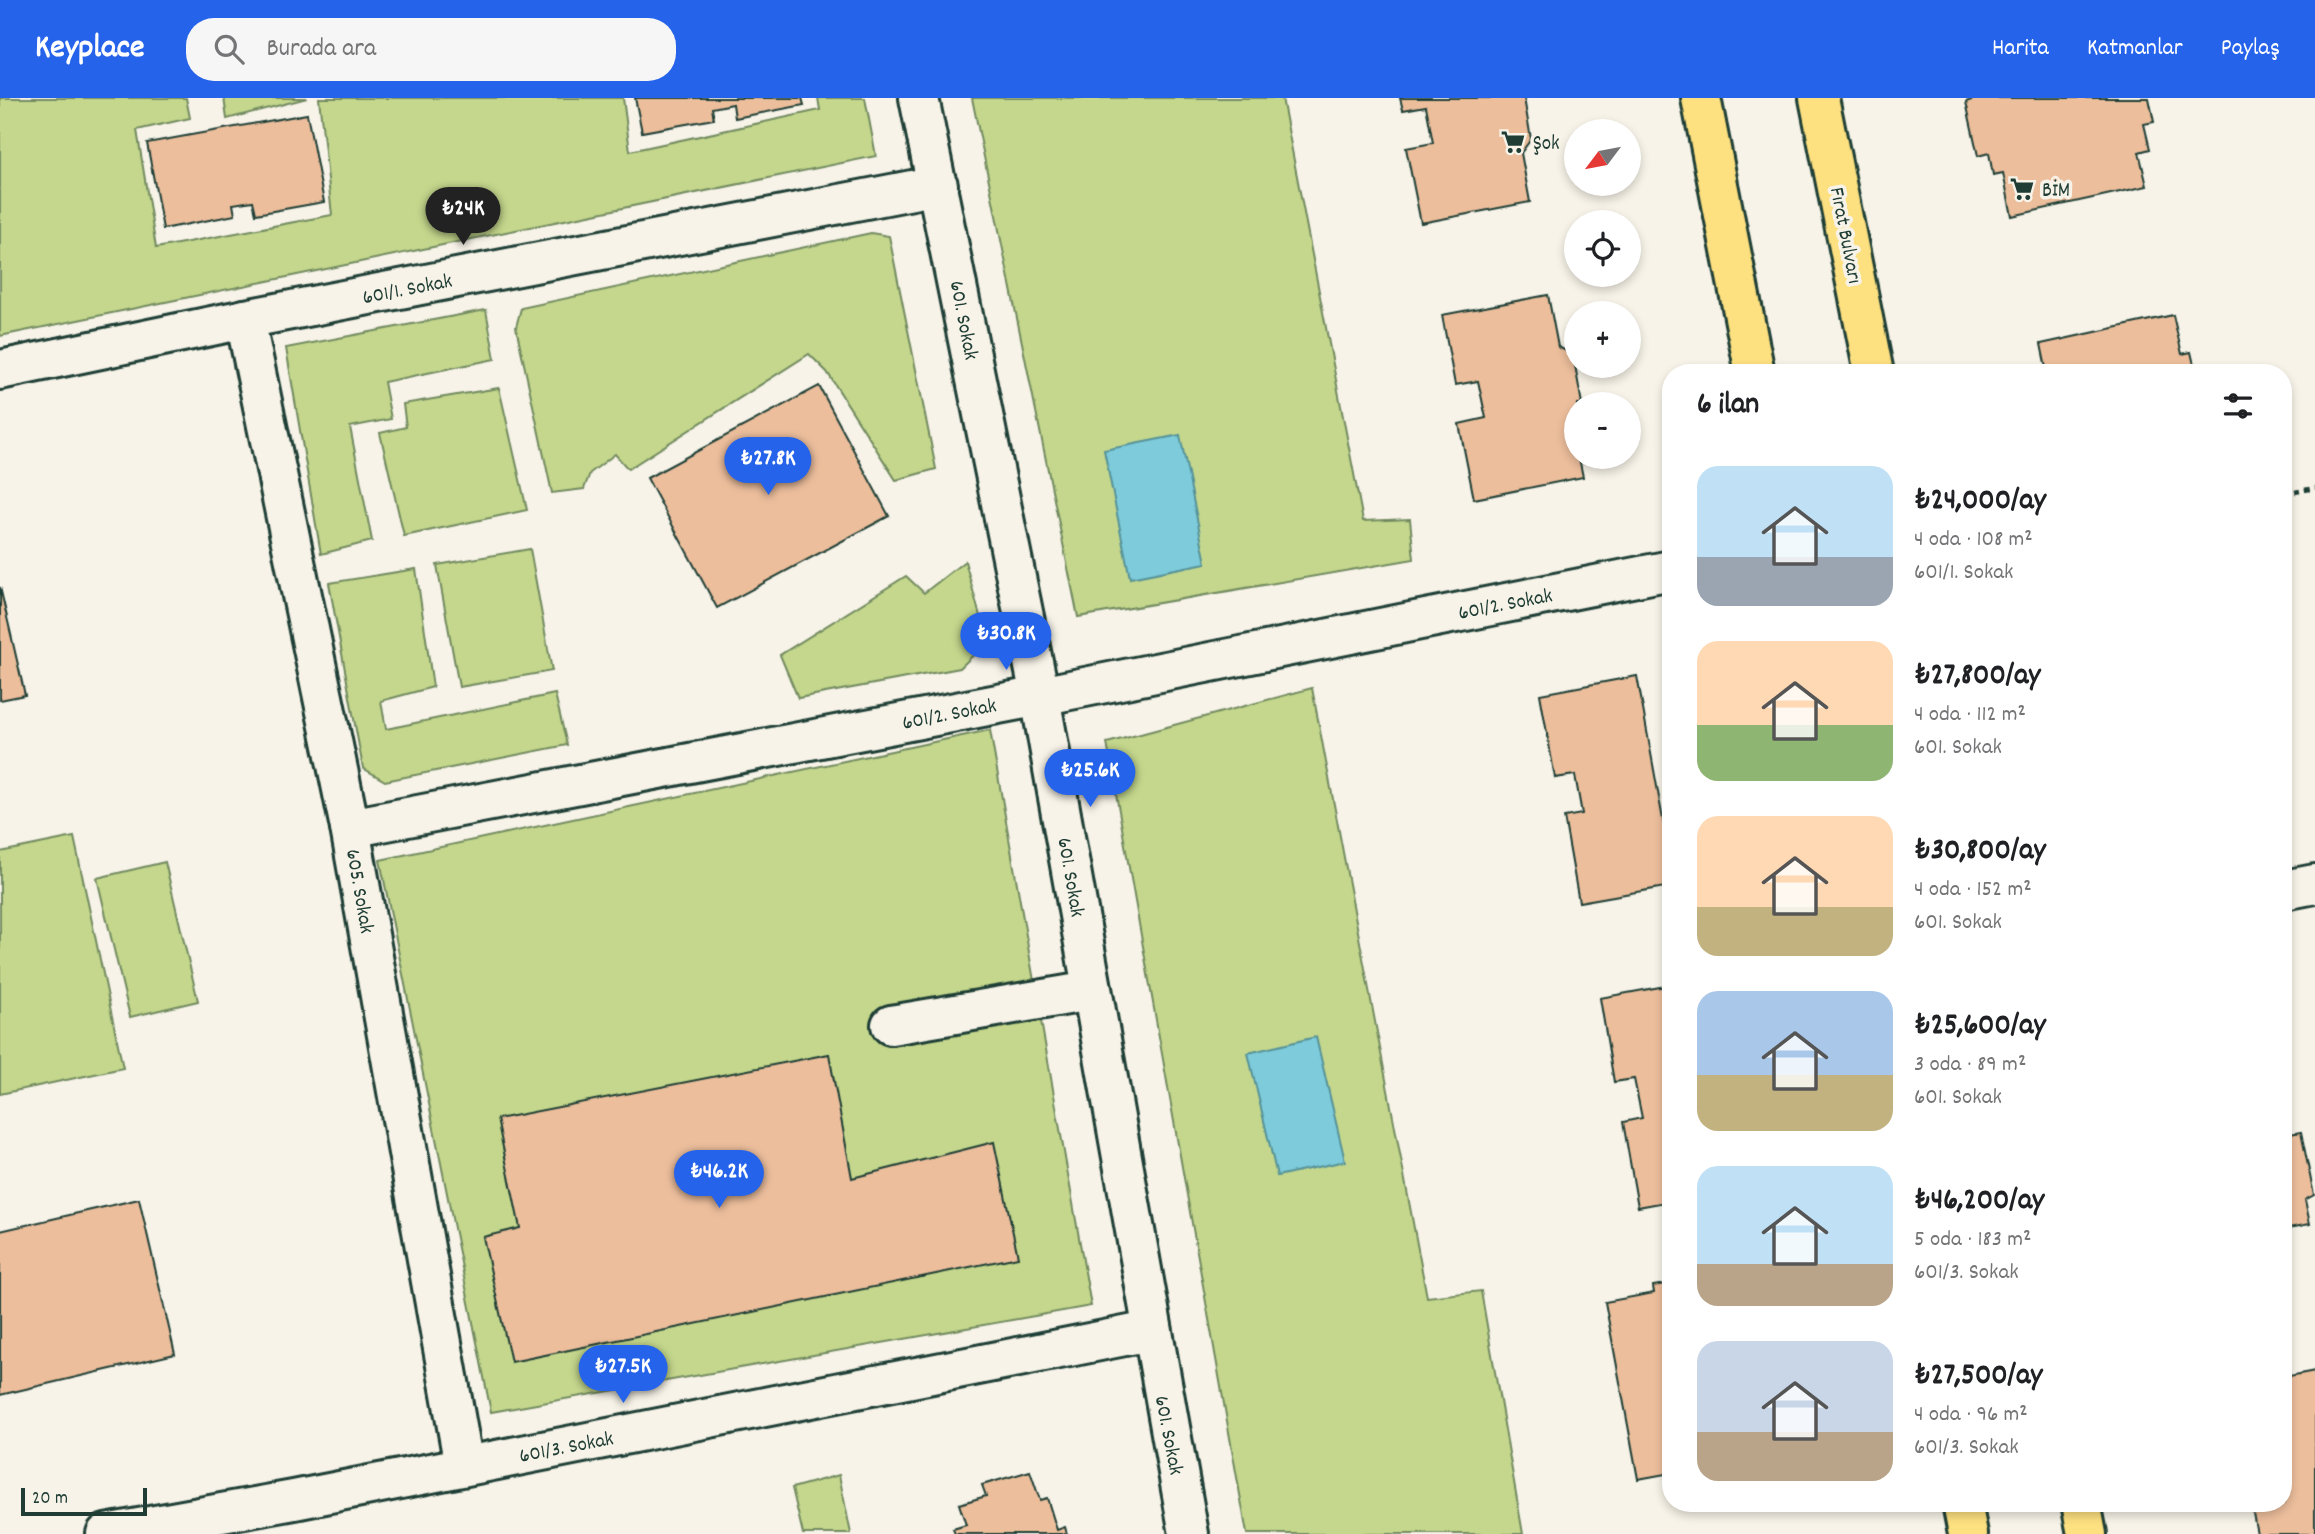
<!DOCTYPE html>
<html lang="tr">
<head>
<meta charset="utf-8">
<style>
	:root { --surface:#fff; --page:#f6f6f6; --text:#202124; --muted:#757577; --accent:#2563eb }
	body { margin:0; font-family:Dekko,sans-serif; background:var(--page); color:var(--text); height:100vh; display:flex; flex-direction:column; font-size:26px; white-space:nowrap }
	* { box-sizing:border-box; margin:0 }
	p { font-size:23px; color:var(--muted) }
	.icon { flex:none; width:38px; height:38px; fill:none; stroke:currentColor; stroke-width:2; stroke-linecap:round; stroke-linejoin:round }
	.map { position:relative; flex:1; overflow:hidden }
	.side { position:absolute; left:1662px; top:266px; width:630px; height:1148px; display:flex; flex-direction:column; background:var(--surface); border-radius:28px; box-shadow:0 4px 10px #0003 }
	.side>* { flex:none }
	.needle { width:46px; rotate:238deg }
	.tools { position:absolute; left:1564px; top:21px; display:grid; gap:14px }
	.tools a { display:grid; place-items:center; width:77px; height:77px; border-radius:50%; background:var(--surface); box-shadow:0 4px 10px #0003; font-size:35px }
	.scale { position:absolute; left:21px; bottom:18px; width:126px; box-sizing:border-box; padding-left:7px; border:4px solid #1f3d34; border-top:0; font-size:19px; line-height:24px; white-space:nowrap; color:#1f3d34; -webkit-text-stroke:5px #f7f3e8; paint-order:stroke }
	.price { position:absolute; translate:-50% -60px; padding:0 16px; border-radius:24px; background:var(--accent); color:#fff; font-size:23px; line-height:46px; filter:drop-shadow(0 2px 4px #0008) }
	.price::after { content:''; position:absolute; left:50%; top:42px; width:21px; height:16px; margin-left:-10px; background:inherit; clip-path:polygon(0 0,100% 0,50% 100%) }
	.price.selected { background:#222; color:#fff }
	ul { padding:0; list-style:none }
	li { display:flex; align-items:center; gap:21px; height:175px; padding:0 35px }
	li span { display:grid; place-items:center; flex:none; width:196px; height:140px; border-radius:21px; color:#555 }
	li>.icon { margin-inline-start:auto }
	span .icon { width:84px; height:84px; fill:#fffc; stroke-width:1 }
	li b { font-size:30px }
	h2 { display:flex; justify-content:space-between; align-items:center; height:84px; padding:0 35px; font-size:30px }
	header { display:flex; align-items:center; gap:42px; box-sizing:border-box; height:98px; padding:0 35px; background:var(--accent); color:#fff }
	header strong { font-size:33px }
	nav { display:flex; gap:38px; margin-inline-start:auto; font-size:24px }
	.search { width:490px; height:63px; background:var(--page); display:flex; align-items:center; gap:18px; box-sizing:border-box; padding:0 24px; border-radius:28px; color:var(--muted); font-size:26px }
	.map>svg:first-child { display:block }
	.green { fill:#c4d78c; stroke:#728a60; stroke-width:2 }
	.water { fill:#7dcbdb; stroke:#579298; stroke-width:2 }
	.building { fill:#ecbe9c; stroke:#1f3d34; stroke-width:2 }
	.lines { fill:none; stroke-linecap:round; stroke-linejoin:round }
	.minor-casing { stroke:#1f3d34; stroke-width:44 }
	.major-casing { stroke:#1f3d34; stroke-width:44 }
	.path { stroke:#1f3d34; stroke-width:4.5; stroke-dasharray:5 5; stroke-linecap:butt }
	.minor { stroke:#f7f3e8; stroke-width:38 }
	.major { stroke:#fde080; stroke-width:38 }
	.labels { text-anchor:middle; stroke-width:7; stroke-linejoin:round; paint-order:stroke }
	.poi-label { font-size:21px; fill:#1f3d34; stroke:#f7f3e8; text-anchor:start }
	.street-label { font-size:21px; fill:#1f3d34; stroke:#f7f3e8 }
</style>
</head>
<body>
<header>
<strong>Keyplace</strong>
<div class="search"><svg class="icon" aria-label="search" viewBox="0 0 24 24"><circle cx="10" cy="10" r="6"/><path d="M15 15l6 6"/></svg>Burada ara</div>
<nav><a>Harita</a><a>Katmanlar</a><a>Paylaş</a></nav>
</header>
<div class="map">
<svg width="2315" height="1436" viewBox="0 0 2315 1436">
	<rect width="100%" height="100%" fill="#f7f3e8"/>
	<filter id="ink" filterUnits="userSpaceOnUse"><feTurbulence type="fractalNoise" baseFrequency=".0143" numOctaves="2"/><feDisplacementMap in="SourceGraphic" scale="14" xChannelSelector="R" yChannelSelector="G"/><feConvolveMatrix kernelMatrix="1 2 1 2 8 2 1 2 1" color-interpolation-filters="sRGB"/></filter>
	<g filter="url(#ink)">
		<g class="green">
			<path d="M0 0H186L190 20 137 32 156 150 332 117 319 0H623L630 53 820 12 818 0H865L876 58 0 238Z"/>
			<path d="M224 0H307L227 21Z"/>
			<path d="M972 0H1282L1363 423 1410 421 1414 461 1078 519Z"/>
			<path d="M871 135 889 138 936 371 896 382 827 274 809 256 628 371 615 356 590 375 584 391 552 395 516 229 521 210Z"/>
			<path d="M486 212 495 261 384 284 391 321 350 329 372 443 321 456 286 250Z"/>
			<path d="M499 290 527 412 404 438 380 335 406 329 403 306Z"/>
			<path d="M530 451 552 573 459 589 437 467Z"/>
			<path d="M965 463 987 544 960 570 798 600 780 557 906 478 924 495Z"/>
			<path d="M416 471 433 589 381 603 386 631 555 596 567 647 385 683 363 670 329 485Z"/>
			<path d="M1312 590 1427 1199 1481 1193 1523 1436H1247L1107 645Z"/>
			<path d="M990 632 1091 1208 491 1314 380 762Z"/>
			<path d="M74 739 123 970 0 996V754Z"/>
			<path d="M165 764 198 903 130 919 97 780Z"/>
			<path d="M839 1377 851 1436H803L792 1390Z"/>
		</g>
		<g class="water">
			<path d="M1180 337 1206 465 1130 480 1104 352Z"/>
			<path d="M1316 939 1345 1063 1277 1078 1248 955Z"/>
		</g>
		<g class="building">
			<path d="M635 0H802L804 7 735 20 733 6 712 10 714 21 642 34Z"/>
			<path d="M1400 0H1524L1531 41 1521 55 1530 104 1421 125 1406 50 1433 45 1426 8 1403 12Z"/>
			<path d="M1977 0H2149L2154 24 2144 26 2150 51 2139 54 2147 88 2012 118 2003 75 1993 77 1989 55 1978 58 1966 4Z"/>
			<path d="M307 16 324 104 256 116 253 103 233 106 235 117 163 131 147 45Z"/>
			<path d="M1548 197 1558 249 1573 256 1582 306H1577V326L1573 331 1583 379 1474 401 1459 326 1486 320 1478 283 1455 287 1442 217Z"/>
			<path d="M2173 217 2182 256 2191 254 2196 275H2047L2041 246Z"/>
			<path d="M819 288 889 418 717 510 647 380Z"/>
			<path d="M0 489 25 597 0 602Z"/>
			<path d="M1637 578 1671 766V788L1579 804 1564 719 1582 716 1575 677 1555 680 1540 596Z"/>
			<path d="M1671 887V1103L1638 1109 1623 1024 1642 1020 1634 981 1614 984 1600 900Z"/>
			<path d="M829 956 852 1080 994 1044 1018 1159 511 1264 483 1139 520 1130 497 1021Z"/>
			<path d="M2301 1034 2314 1097 2305 1102 2310 1126 2284 1131V1037Z"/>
			<path d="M139 1101 175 1256 0 1297V1133Z"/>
			<path d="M1671 1185V1375L1638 1381 1605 1204 1654 1195 1653 1188Z"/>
			<path d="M2315 1273V1436H2257L2251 1405H2284V1279Z"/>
			<path d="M1030 1373 1040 1402 1047 1400 1057 1432 1065 1429 1067 1436H955L953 1431 966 1427 959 1406 986 1398 982 1387Z"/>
		</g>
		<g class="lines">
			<g class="minor-casing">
				<g id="minor">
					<path d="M919 0 1040 598 1189 1436"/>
					<path d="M245 221 350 730 464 1368"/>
					<path d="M0 272 245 221 938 87"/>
					<path d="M350 730 1040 598 1671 472"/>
					<path d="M2284 792 2315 786"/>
					<path d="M891 927 1091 893"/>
					<path d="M106 1436 294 1402 1150 1233"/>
				</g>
			</g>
			<g class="major-casing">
				<g id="major">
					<path d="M1701 0 1755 275"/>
					<path d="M1819 0 1874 275"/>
					<path d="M1962 1405 1968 1436"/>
					<path d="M2081 1405 2087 1436"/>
				</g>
			</g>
			<path class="path" d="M2295 394 2315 390"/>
			<use href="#minor" class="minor"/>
			<use href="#major" class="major"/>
		</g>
	</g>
	<defs>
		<g id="supermarket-bare" transform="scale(1.89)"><path d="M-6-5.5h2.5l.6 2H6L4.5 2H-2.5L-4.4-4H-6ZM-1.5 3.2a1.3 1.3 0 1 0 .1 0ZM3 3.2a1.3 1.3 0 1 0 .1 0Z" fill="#1f3d34" stroke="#f7f3e8" stroke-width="2.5" paint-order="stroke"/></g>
	</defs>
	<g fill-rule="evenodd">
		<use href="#supermarket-bare" x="1513" y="44"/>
		<use href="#supermarket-bare" x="2022" y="91"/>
	</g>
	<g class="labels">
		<g class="poi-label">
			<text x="1533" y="51">Şok</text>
			<text x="2042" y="98">BİM</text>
		</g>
		<g class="street-label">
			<text transform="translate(1847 137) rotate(79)" y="7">Fırat Bulvarı</text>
			<text transform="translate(407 190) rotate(-11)" y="7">601/1. Sokak</text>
			<text transform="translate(965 222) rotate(79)" y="7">601. Sokak</text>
			<text transform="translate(1505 505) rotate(-11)" y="7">601/2. Sokak</text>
			<text transform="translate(949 615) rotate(-11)" y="7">601/2. Sokak</text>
			<text transform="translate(1072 779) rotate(80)" y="7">601. Sokak</text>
			<text transform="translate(361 793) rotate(80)" y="7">605. Sokak</text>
			<text transform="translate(1170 1337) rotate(79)" y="7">601. Sokak</text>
			<text transform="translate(566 1348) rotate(-11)" y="7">601/3. Sokak</text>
		</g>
	</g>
</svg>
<div class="tools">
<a><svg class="needle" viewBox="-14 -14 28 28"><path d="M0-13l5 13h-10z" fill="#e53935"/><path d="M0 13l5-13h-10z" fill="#757577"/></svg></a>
<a><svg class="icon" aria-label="locate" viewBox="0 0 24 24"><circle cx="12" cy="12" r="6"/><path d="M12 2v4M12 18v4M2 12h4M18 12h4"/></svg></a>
<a>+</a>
<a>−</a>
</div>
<div class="scale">20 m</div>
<b class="price selected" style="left:463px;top:149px">₺24K</b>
<b class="price" style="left:768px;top:399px">₺27.8K</b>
<b class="price" style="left:1006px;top:574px">₺30.8K</b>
<b class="price" style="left:1090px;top:711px">₺25.6K</b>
<b class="price" style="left:719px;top:1112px">₺46.2K</b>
<b class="price" style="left:623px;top:1307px">₺27.5K</b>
<section class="side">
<h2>6 ilan<svg class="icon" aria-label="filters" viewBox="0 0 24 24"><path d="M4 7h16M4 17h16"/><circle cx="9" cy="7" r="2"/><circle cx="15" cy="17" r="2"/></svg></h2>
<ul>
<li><span style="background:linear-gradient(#bfe0f5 65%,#9aa5b1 0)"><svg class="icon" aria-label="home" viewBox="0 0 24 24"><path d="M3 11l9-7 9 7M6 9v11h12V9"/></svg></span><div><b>₺24,000/ay</b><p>4 oda · 108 m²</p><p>601/1. Sokak</p></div></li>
<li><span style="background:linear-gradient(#ffd9b3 60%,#8fb573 0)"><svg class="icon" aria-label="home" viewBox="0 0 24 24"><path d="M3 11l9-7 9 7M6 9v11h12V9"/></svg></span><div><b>₺27,800/ay</b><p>4 oda · 112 m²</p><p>601. Sokak</p></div></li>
<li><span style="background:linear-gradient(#ffd9b3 65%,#c2b280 0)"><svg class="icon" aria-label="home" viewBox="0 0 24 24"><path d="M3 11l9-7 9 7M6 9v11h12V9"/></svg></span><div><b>₺30,800/ay</b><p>4 oda · 152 m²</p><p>601. Sokak</p></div></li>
<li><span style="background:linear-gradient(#a9c7e8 60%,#c2b280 0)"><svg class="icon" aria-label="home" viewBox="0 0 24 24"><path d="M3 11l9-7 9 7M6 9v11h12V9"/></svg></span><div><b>₺25,600/ay</b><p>3 oda · 89 m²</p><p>601. Sokak</p></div></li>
<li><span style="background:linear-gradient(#bfe0f5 70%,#b9a48a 0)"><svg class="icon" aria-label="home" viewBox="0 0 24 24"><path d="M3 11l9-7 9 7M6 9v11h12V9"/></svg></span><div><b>₺46,200/ay</b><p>5 oda · 183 m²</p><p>601/3. Sokak</p></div></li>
<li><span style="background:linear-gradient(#c9d6e8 65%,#b9a48a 0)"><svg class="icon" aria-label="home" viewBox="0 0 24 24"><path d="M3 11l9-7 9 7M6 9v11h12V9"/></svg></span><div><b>₺27,500/ay</b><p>4 oda · 96 m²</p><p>601/3. Sokak</p></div></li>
</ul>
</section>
</div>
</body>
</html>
